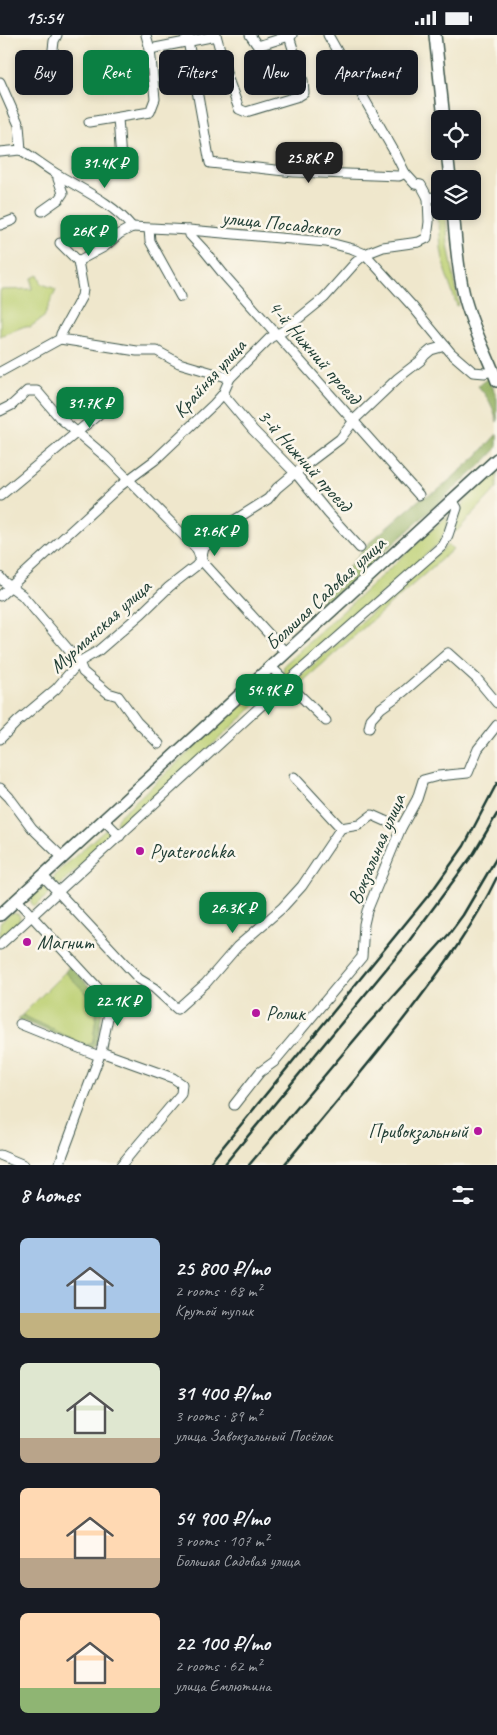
<!DOCTYPE html>
<html lang="en">
<head>
<meta charset="utf-8">
<style>
	:root { --surface:#171b24; --page:#242831; --text:#f1f3f6; --muted:#9ea1a6; --accent:#0b8043 }
	body { margin:0; font-family:Caveat,sans-serif; background:var(--page); color:var(--text); height:100vh; display:flex; flex-direction:column; font-size:19px; white-space:nowrap }
	* { box-sizing:border-box; margin:0 }
	p { font-size:16px; color:var(--muted) }
	.icon { flex:none; width:28px; height:28px; fill:none; stroke:currentColor; stroke-width:2; stroke-linecap:round; stroke-linejoin:round }
	.map { position:relative; height:1130px; overflow:hidden }
	.panel { display:flex; flex-direction:column; background:var(--surface); flex:1 }
	.panel>* { flex:none }
	.top-card { position:absolute; left:15px; top:15px; width:468px; height:45px; display:flex; gap:10px }
	.fabs { position:absolute; left:431px; top:75px; display:grid; gap:10px }
	.fabs a { display:grid; place-items:center; width:50px; height:50px; border-radius:8px; background:var(--surface); box-shadow:0 2px 8px #0003; font-size:25px }
	.price { position:absolute; translate:-50% -42px; padding:0 11px; border-radius:10px; background:var(--accent); color:#fff; font-size:16px; line-height:32px; filter:drop-shadow(0 1px 2px #0008) }
	.price::after { content:''; position:absolute; left:50%; top:30px; width:15px; height:11px; margin-left:-8px; background:inherit; clip-path:polygon(0 0,100% 0,50% 100%) }
	.price.current { background:#222; color:#fff }
	ul { padding:0; list-style:none }
	li { display:flex; align-items:center; gap:15px; height:125px; padding:0 20px }
	li span { display:grid; place-items:center; flex:none; width:140px; height:100px; border-radius:8px; color:#555 }
	li>.icon { margin-inline-start:auto }
	span .icon { width:60px; height:60px; fill:#fffc; stroke-width:1 }
	li b { font-size:21px }
	h2 { display:flex; justify-content:space-between; align-items:center; height:60px; padding:0 20px; font-size:21px }
	.chip { padding:0 18px; border-radius:8px; background:var(--surface); box-shadow:0 2px 8px #0003; font-size:18px; line-height:45px }
	.chip.current { background:var(--accent); color:#fff }
	.status { display:flex; justify-content:space-between; align-items:center; height:35px; padding:0 25px; background:var(--surface); direction:ltr }
	.status svg { height:14px; fill:currentColor }
	.map>svg:first-child { display:block }
	.green { fill:#bdd074; stroke:#6e8654 }
	.forest { fill:#96b266; stroke:#5a784d }
	.lines { fill:none; stroke-linecap:round; stroke-linejoin:round }
	.minor-casing { stroke:#3e564b; stroke-width:11 }
	.major-casing { stroke:#3e564b; stroke-width:14 }
	.minor { stroke:#fff; stroke-width:9 }
	.major { stroke:#fff; stroke-width:11 }
	.rail { stroke:#1f3d34; stroke-width:2.5 }
	.poi-dot { fill:#b5179e; stroke:#fbf7ec; stroke-width:2 }
	.labels { text-anchor:middle; stroke-width:5; stroke-linejoin:round; paint-order:stroke }
	.street-label { font-size:20px; fill:#1f3d34; stroke:#fbf7ec }
	.poi-label { font-size:20px; fill:#1f3d34; stroke:#fbf7ec; text-anchor:start }
</style>
</head>
<body>
<div class="status"><b>15:54</b><svg viewBox="0 0 49 12"><path d="M0 12V9h3v3zM5 12V6h3v6zM10 12V3h3v9zM15 12V0h3v12zM26 1h20v11H26zM47 4h2v5h-2z"/></svg></div>
<div class="map">
<svg width="497" height="1130" viewBox="0 0 497 1130">
	<rect width="100%" height="100%" fill="#fbf7ec"/>
	<filter id="ink" filterUnits="userSpaceOnUse"><feTurbulence type="fractalNoise" baseFrequency=".02" numOctaves="2"/><feDisplacementMap in="SourceGraphic" scale="10" xChannelSelector="R" yChannelSelector="G"/><feConvolveMatrix kernelMatrix="1 2 1 2 8 2 1 2 1" color-interpolation-filters="sRGB"/></filter>
	<filter id="wash" filterUnits="userSpaceOnUse"><feTurbulence type="fractalNoise" baseFrequency=".0096" numOctaves="4" result="noise"/><feDisplacementMap in="SourceGraphic" scale="20" xChannelSelector="R" yChannelSelector="G"/><feGaussianBlur stdDeviation="1.12" result="paint"/><feColorMatrix in="noise" values="0 0 0 0 0 0 0 0 0 0 0 0 0 0 0 0 0 1.4 0 .05"/><feComposite in="paint" operator="in"/></filter>
	<g filter="url(#wash)">
		<rect width="100%" height="100%" fill="#efe7cc"/>
		<g class="green">
			<path d="M440 167V176H446L448 209 459 270 457 271 445 236 441 213 439 190 431 171Z"/>
			<path d="M38 240 42 249 56 254 44 282 30 292 25 291 0 301V255L32 254V243Z"/>
			<path d="M497 436V453L456 497 454 494 465 465Z"/>
			<path d="M446 482H448C448 492 443 501 438 509L291 639 287 641 283 638 284 630Z"/>
			<path d="M448 510 453 514 301 648 297 649 295 648 296 645Z"/>
			<path d="M271 647 275 652 122 793 117 790 116 787 118 782 265 648Z"/>
			<path d="M108 794 113 799 112 803 60 850 55 849 53 845 56 839 104 795Z"/>
			<path d="M44 851 49 854V859L34 872 31 867V863Z"/>
			<path d="M11 878 18 879 20 881 19 886 0 902V888Z"/>
			<path d="M65 937 91 963 97 975 93 1006 91 1009 85 1010 22 980Z"/>
		</g>
		<g class="forest">
			<path d="M489 342 497 364V387C494 373 488 362 478 351Z"/>
			<path d="M497 399V413L484 427 319 576 315 572 368 509 420 464 436 457 477 421Z"/>
			<path d="M70 930 99 962 103 972 97 1007 92 1014 18 984 22 980 85 1010 91 1009 93 1006 97 975 91 963 65 937Z"/>
		</g>
	</g>
	<g filter="url(#ink)">
		<g class="lines">
			<g class="minor-casing">
				<g id="minor">
					<path d="M187 0 210 128 294 137 399 141 405 138"/>
					<path d="M216 0 228 44 239 74 246 77 299 61 304 58 303 46 289 1"/>
					<path d="M250 0 257 10H261L292 0"/>
					<path d="M328 0 395 118 405 138 415 149 421 150 428 163 440 161"/>
					<path d="M150 14 216 1"/>
					<path d="M52 23 54 6 57 0"/>
					<path d="M0 47 19 90 21 115C34 123 46 133 60 141 85 156 113 169 132 192"/>
					<path d="M118 83 121 125"/>
					<path d="M89 87 150 77 155 64 150 14 146 0"/>
					<path d="M0 117 21 115"/>
					<path d="M42 176 59 164 63 158 58 144V140"/>
					<path d="M0 190 13 185"/>
					<path d="M132 192 189 195 326 207 353 214 365 219 375 230 413 272 451 318 473 337 485 338 493 336"/>
					<path d="M149 194 150 206 181 262"/>
					<path d="M189 195 190 200 204 215 225 241 419 460"/>
					<path d="M78 226 104 212 119 199 132 192"/>
					<path d="M60 304 137 316H157L179 328 230 343"/>
					<path d="M0 337 60 304 61 299 82 261 83 254 78 226 60 208"/>
					<path d="M223 359 253 395 298 441 328 478 360 513"/>
					<path d="M0 376 12 370 27 356H37L60 383 106 422 197 514 201 525 286 618"/>
					<path d="M0 461 99 379"/>
					<path d="M0 542 4 547 22 560 79 627 83 637 108 658 118 661 137 687 159 709"/>
					<path d="M0 561 120 451 155 425 214 369 223 359 230 343 270 303 283 296 324 263 356 227 365 219 383 212 419 207 427 203 429 187 428 163"/>
					<path d="M271 632 326 686"/>
					<path d="M369 693 371 684 381 673 403 657 448 618 477 644 497 668"/>
					<path d="M0 704 18 686 56 654 79 627 98 616 142 578 169 552 196 531 201 525 204 513 230 488 268 464 277 453 295 438 340 404 356 383 398 343 420 326 425 320 431 315 445 311"/>
					<path d="M294 742 341 793"/>
					<path d="M0 753 9 762 32 793 63 823"/>
					<path d="M104 785 120 801"/>
					<path d="M341 793 359 790 372 780 401 793"/>
					<path d="M43 841 139 944 154 953 177 974 206 948 237 912 282 873 302 851 341 793"/>
					<path d="M17 865 109 965 110 973 101 1017 59 1130"/>
					<path d="M0 910 287 647 442 511 448 500 457 473 453 466"/>
					<path d="M20 989 99 1021"/>
					<path d="M101 1017 173 1043 182 1049 181 1059 121 1130"/>
					<path d="M234 1070 260 1037 274 1027 362 922 364 889 367 876 401 793 417 764 423 745 438 741 468 738 478 714 497 690"/>
					<path d="M0 1120 24 1130"/>
				</g>
			</g>
			<g class="major-casing">
				<g id="major">
					<path d="M435 0 444 84"/>
					<path d="M447 116 450 144"/>
					<path d="M453 176C456 204 457 233 464 260 471 290 486 317 497 346"/>
					<path d="M0 880 497 424"/>
				</g>
			</g>
			<use href="#minor" class="minor"/>
			<use href="#major" class="major"/>
			<g class="rail">
				<path d="M208 1130 432 856 464 811 497 748"/>
				<path d="M224 1130 406 910 474 818 497 779"/>
				<path d="M249 1130 367 990 449 899 463 880 497 822"/>
				<path d="M284 1130C327 1078 371 1027 412 973 444 931 474 890 497 842"/>
			</g>
		</g>
	</g>
	<g class="poi-dot">
		<circle cx="140" cy="816" r="5"/>
		<circle cx="27" cy="907" r="5"/>
		<circle cx="256" cy="978" r="5"/>
		<circle cx="478" cy="1096" r="5"/>
	</g>
	<g class="labels">
		<g class="street-label">
			<text transform="translate(281 188) rotate(6)" y="7">улица Посадского</text>
			<text transform="translate(315 317) rotate(49)" y="7">4-й Нижний проезд</text>
			<text transform="translate(209 343) rotate(-48)" y="7">Крайняя улица</text>
			<text transform="translate(305 425) rotate(48)" y="7">3-й Нижний проезд</text>
			<text transform="translate(325 558) rotate(-43)" y="7">Большая Садовая улица</text>
			<text transform="translate(100 591) rotate(-42)" y="7">Мурманская улица</text>
			<text transform="translate(376 814) rotate(-67)" y="7">Вокзальная улица</text>
		</g>
		<g class="poi-label">
			<text x="150" y="823">Pyaterochka</text>
			<text x="37" y="914">Магнит</text>
			<text x="266" y="985">Ролик</text>
			<text x="468" y="1103" text-anchor="end">Привокзальный</text>
		</g>
	</g>
</svg>
<div class="fabs">
<a><svg class="icon" aria-label="locate" viewBox="0 0 24 24"><circle cx="12" cy="12" r="6"/><path d="M12 2v4M12 18v4M2 12h4M18 12h4"/></svg></a>
<a><svg class="icon" aria-label="layers" viewBox="0 0 24 24"><path d="M12 4l9 5-9 5-9-5zM3 14l9 5 9-5"/></svg></a>
</div>
<b class="price current" style="left:309px;top:149px">25.8K ₽</b>
<b class="price" style="left:105px;top:154px">31.4K ₽</b>
<b class="price" style="left:89px;top:222px">26K ₽</b>
<b class="price" style="left:90px;top:394px">31.7K ₽</b>
<b class="price" style="left:215px;top:522px">29.6K ₽</b>
<b class="price" style="left:269px;top:681px">54.9K ₽</b>
<b class="price" style="left:233px;top:899px">26.3K ₽</b>
<b class="price" style="left:118px;top:992px">22.1K ₽</b>
<div class="top-card">
<a class="chip">Buy</a>
<a class="chip current">Rent</a>
<a class="chip">Filters</a>
<a class="chip">New</a>
<a class="chip">Apartment</a>
</div>
</div>
<section class="panel">
<h2>8 homes<svg class="icon" aria-label="filters" viewBox="0 0 24 24"><path d="M4 7h16M4 17h16"/><circle cx="9" cy="7" r="2"/><circle cx="15" cy="17" r="2"/></svg></h2>
<ul>
<li><span style="background:linear-gradient(#a9c7e8 75%,#c2b280 0)"><svg class="icon" aria-label="home" viewBox="0 0 24 24"><path d="M3 11l9-7 9 7M6 9v11h12V9"/></svg></span><div><b>25 800 ₽/mo</b><p>2 rooms · 68 m²</p><p>Крутой тупик</p></div></li>
<li><span style="background:linear-gradient(#dfe7d0 75%,#b9a48a 0)"><svg class="icon" aria-label="home" viewBox="0 0 24 24"><path d="M3 11l9-7 9 7M6 9v11h12V9"/></svg></span><div><b>31 400 ₽/mo</b><p>3 rooms · 89 m²</p><p>улица Завокзальный Посёлок</p></div></li>
<li><span style="background:linear-gradient(#ffd9b3 70%,#b9a48a 0)"><svg class="icon" aria-label="home" viewBox="0 0 24 24"><path d="M3 11l9-7 9 7M6 9v11h12V9"/></svg></span><div><b>54 900 ₽/mo</b><p>3 rooms · 107 m²</p><p>Большая Садовая улица</p></div></li>
<li><span style="background:linear-gradient(#ffd9b3 75%,#8fb573 0)"><svg class="icon" aria-label="home" viewBox="0 0 24 24"><path d="M3 11l9-7 9 7M6 9v11h12V9"/></svg></span><div><b>22 100 ₽/mo</b><p>2 rooms · 62 m²</p><p>улица Емлютина</p></div></li>
</ul>
</section>
</body>
</html>
